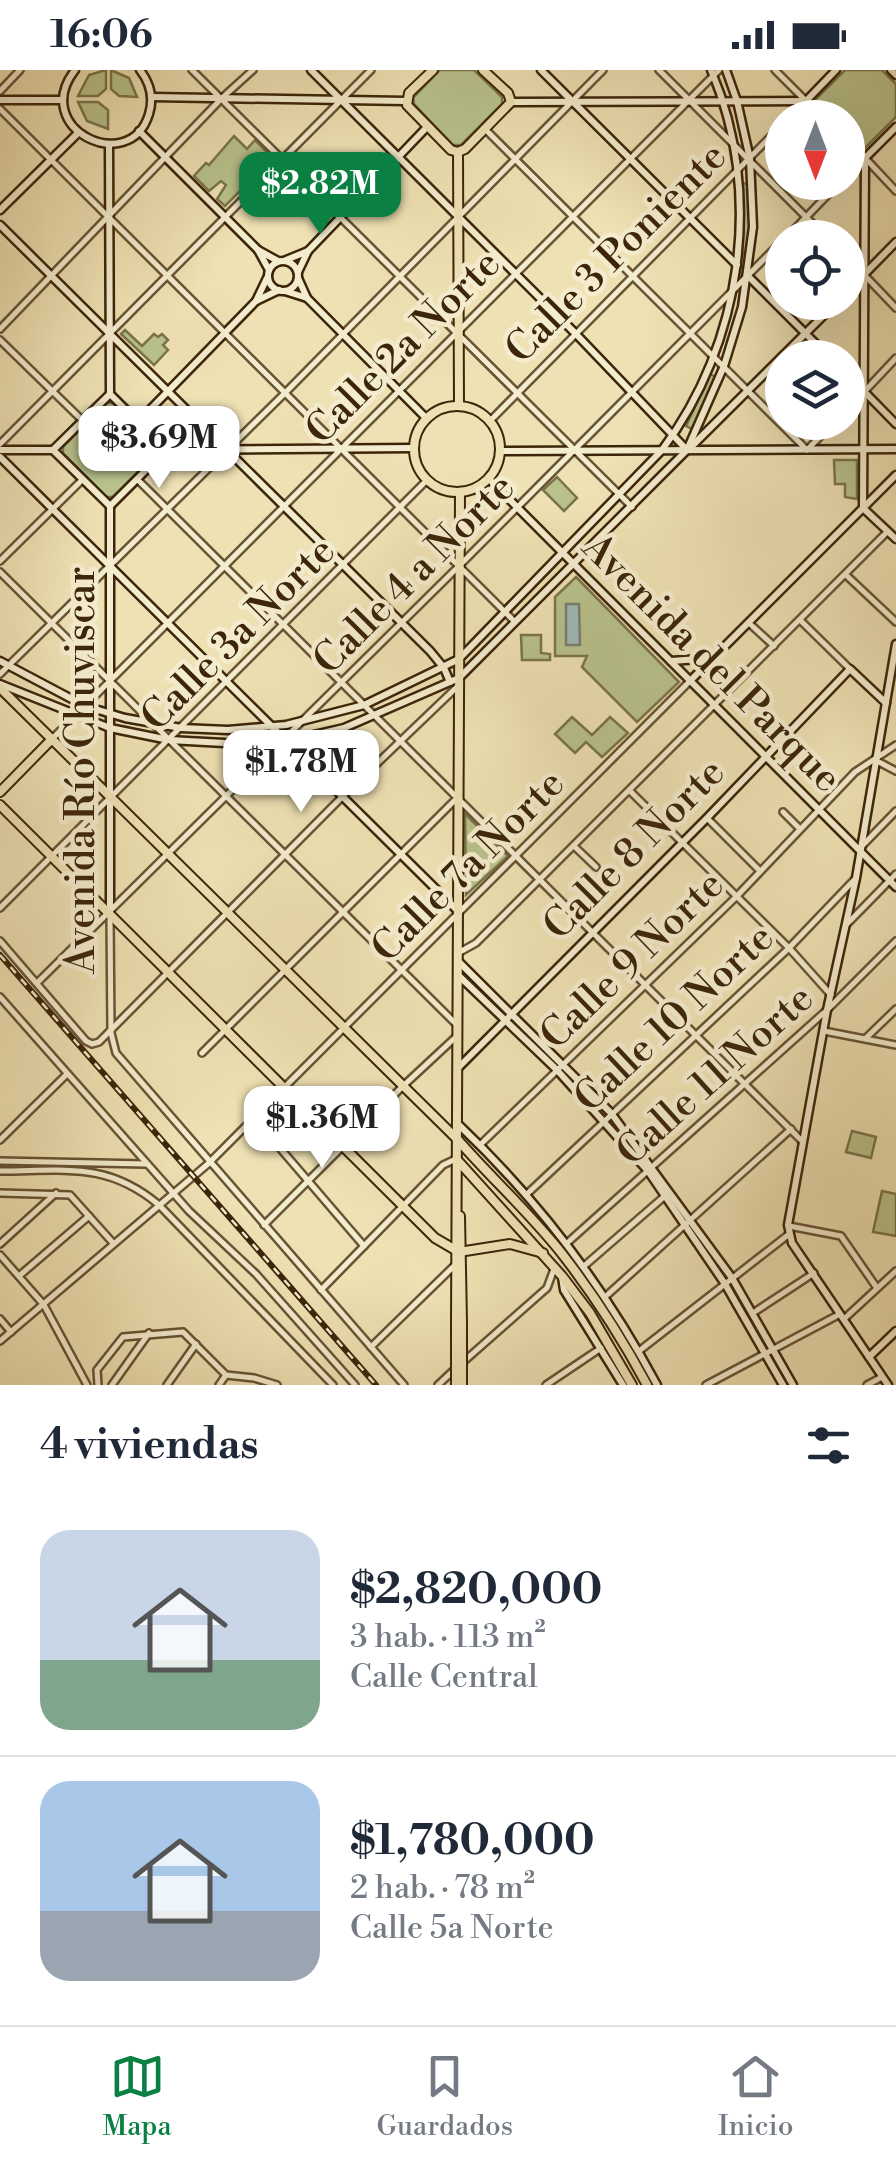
<!DOCTYPE html>
<html lang="es">
<head>
<meta charset="utf-8">
<style>
	:root { --surface:#fff; --page:#f6f6f7; --text:#1f2937; --muted:#747a83; --line:#e0e1e3; --accent:#0b8043 }
	body { margin:0; font-family:"Libre Bodoni",serif; background:var(--page); color:var(--text); height:100vh; display:flex; flex-direction:column; font-size:38px; white-space:nowrap }
	* { box-sizing:border-box; margin:0 }
	p { font-size:32px; color:var(--muted) }
	.icon { flex:none; width:55px; height:55px; fill:none; stroke:currentColor; stroke-width:2; stroke-linecap:round; stroke-linejoin:round }
	.map { position:relative; height:1315px; overflow:hidden }
	.panel { display:flex; flex-direction:column; background:var(--surface); flex:1 }
	.panel>* { flex:none }
	.needle { width:65px; rotate:180deg }
	.buttons { position:absolute; left:765px; top:30px; display:grid; gap:20px }
	.buttons a { display:grid; place-items:center; width:100px; height:100px; border-radius:50%; background:var(--surface); box-shadow:0 10px 40px #0002; font-size:50px }
	.price { position:absolute; translate:-50% -85px; padding:0 22px; border-radius:20px; background:#fff; color:#222; font-size:32px; line-height:65px; filter:drop-shadow(0 2px 5px #0008) }
	.price::after { content:''; position:absolute; left:50%; top:60px; width:30px; height:22px; margin-left:-15px; background:inherit; clip-path:polygon(0 0,100% 0,50% 100%) }
	.price.current { background:var(--accent); color:#fff }
	ul { padding:0; list-style:none }
	li { display:flex; align-items:center; gap:30px; height:250px; padding:0 40px }
	li+li { border-top:2px solid var(--line) }
	li span { display:grid; place-items:center; flex:none; width:280px; height:200px; border-radius:30px; color:#555 }
	li>.icon { margin-inline-start:auto }
	span .icon { width:120px; height:120px; fill:#fffc; stroke-width:1 }
	li b { font-size:42px }
	h2 { display:flex; justify-content:space-between; align-items:center; height:120px; padding:0 40px; font-size:42px }
	.status { display:flex; justify-content:space-between; align-items:center; height:70px; padding:0 50px; background:var(--surface); direction:ltr }
	.status svg { height:28px; fill:currentColor }
	.menu { display:flex; justify-content:space-around; align-items:center; height:140px; border-top:2px solid var(--line); background:var(--surface); font-size:28px; color:var(--muted) }
	.menu a { display:grid; justify-items:center; gap:5px }
	.menu .current { color:var(--accent) }
	.map>svg:first-child { display:block }
	.green { fill:#b9c28c; stroke:#7a744a; stroke-width:2.5 }
	.water { fill:#9ebbb8; stroke:#777f72; stroke-width:2.5 }
	.lines { fill:none; stroke-linecap:round; stroke-linejoin:round }
	.street-casing { stroke:#685434; stroke-width:10 }
	.secondary-casing { stroke:#3c2509; stroke-width:11 }
	.primary-casing { stroke:#3c2509; stroke-width:12 }
	.street { stroke:#f4ecce; stroke-width:5 }
	.secondary { stroke:#f4ecce; stroke-width:6 }
	.primary { stroke:#eee1b3; stroke-width:8 }
	.rail-casing { stroke:#3c2509; stroke-width:6 }
	.rail { stroke:#f4ecce; stroke-width:2.5; stroke-dasharray:8; stroke-linecap:butt }
	.primary-bridge-casing { stroke:#3c2509; stroke-width:12; stroke-linecap:butt }
	.primary-bridge { stroke:#eee1b3; stroke-width:8 }
	.labels { text-anchor:middle; stroke-width:9; stroke-linejoin:round; paint-order:stroke }
	.street-label { font-size:40px; fill:#3c2509; stroke:#f4ecce }
</style>
</head>
<body>
<div class="status"><b>16:06</b><svg viewBox="0 0 49 12"><path d="M0 12V9h3v3zM5 12V6h3v6zM10 12V3h3v9zM15 12V0h3v12zM26 1h20v11H26zM47 4h2v5h-2z"/></svg></div>
<div class="map">
<svg width="896" height="1315" viewBox="0 0 896 1315">
	<rect width="100%" height="100%" fill="#eee1b3"/>
	<filter id="stains"><feTurbulence type="fractalNoise" baseFrequency=".002" numOctaves="4"/><feColorMatrix values="0 0 0 0 .2 0 0 0 0 .09 0 0 0 0 .02 0 0 0 .5 -.17"/></filter>
	<radialGradient id="worn" r=".72"><stop offset=".6" stop-color="#630" stop-opacity="0"/><stop offset="1" stop-color="#630" stop-opacity=".3"/></radialGradient>
	<g class="green">
		<path d="M106 0V19L98 26H78L89 5Z"/>
		<path d="M111 0 129 8 137 27 119 26 111 19Z"/>
		<path d="M440 0H474L502 27V34L461 75H453L414 34 413 28Z"/>
		<path d="M845 0H882L896 14V47L864 79 848 62V48L832 47 815 30Z"/>
		<path d="M78 32H98L108 40V59L87 51Z"/>
		<path d="M234 66 247 79 255 70 273 88 225 136 217 129 226 115 221 111 209 121 194 106 206 93 209 95Z"/>
		<path d="M749 113 750 184H742L740 114Z"/>
		<path d="M125 260 142 276 154 264 158 267 162 264 168 270 163 275 168 280 154 295 121 264Z"/>
		<path d="M710 304 716 307 692 359 686 356Z"/>
		<path d="M106 333H114L157 376V383L114 427H106L63 383V377Z"/>
		<path d="M834 390H857V429L845 427V414H835Z"/>
		<path d="M557 407 577 428 564 441 543 420Z"/>
		<path d="M576 507 679 612 637 652 582 597 587 586H555V527Z"/>
		<path d="M521 565H541V583L550 584V590H522Z"/>
		<path d="M572 647 592 665 610 647 628 663 602 687 586 672 575 683 555 664Z"/>
		<path d="M465 744 508 786 466 825Z"/>
		<path d="M852 1061 876 1067 871 1088 846 1082Z"/>
		<path d="M882 1121 896 1124V1166L873 1162Z"/>
	</g>
	<path class="water" d="M566 534H579L580 575H566Z"/>
	<g class="lines">
		<g class="street-casing">
			<g id="street">
				<path d="M192 0 632 437"/>
				<path d="M659 0 827 168"/>
				<path d="M775 0 806 31 790 48"/>
				<path d="M0 21 20 0"/>
				<path d="M0 39 515 552"/>
				<path d="M486 60 807 380 834 352"/>
				<path d="M848 105 865 88 896 121"/>
				<path d="M786 168 840 112"/>
				<path d="M848 188 896 238"/>
				<path d="M0 259 222 28 253 0"/>
				<path d="M0 270 83 351"/>
				<path d="M848 339 896 288"/>
				<path d="M490 351 782 55"/>
				<path d="M0 374 371 0"/>
				<path d="M137 409 803 1072"/>
				<path d="M0 491 83 409"/>
				<path d="M0 502 456 954"/>
				<path d="M846 505 896 552"/>
				<path d="M800 550 850 599"/>
				<path d="M749 553 774 576"/>
				<path d="M0 604 285 323 603 0"/>
				<path d="M52 669 719 0"/>
				<path d="M877 691 896 701"/>
				<path d="M630 721 789 878 831 925"/>
				<path d="M783 742 800 759"/>
				<path d="M707 748 760 801"/>
				<path d="M575 777 596 797"/>
				<path d="M861 777 896 741"/>
				<path d="M0 838 427 410"/>
				<path d="M110 846 111 963 116 983 404 1315"/>
				<path d="M846 855 896 804"/>
				<path d="M0 871 86 971 92 974 99 972 342 727 458 616"/>
				<path d="M458 883 476 873 887 462"/>
				<path d="M37 913 459 496 782 171"/>
				<path d="M0 927 189 1141 256 1204 355 1315"/>
				<path d="M824 961 896 975"/>
				<path d="M866 968 896 939"/>
				<path d="M202 983 457 728"/>
				<path d="M255 1049 364 1176"/>
				<path d="M0 1070 67 1004"/>
				<path d="M480 1075 737 826 855 702 896 675"/>
				<path d="M0 1091 146 1094"/>
				<path d="M0 1101C64 1101 107 1091 159 1135L333 1315"/>
				<path d="M0 1123 70 1125 113 1173"/>
				<path d="M527 1124 789 878 856 808"/>
				<path d="M264 1155 402 1017 458 965"/>
				<path d="M789 1156 841 1166 877 1218"/>
				<path d="M0 1174 56 1123"/>
				<path d="M566 1174 827 940 896 871"/>
				<path d="M0 1185 44 1235 87 1315"/>
				<path d="M583 1197 666 1125"/>
				<path d="M19 1206 89 1146"/>
				<path d="M321 1220 443 1095 458 1088"/>
				<path d="M605 1227 791 1059"/>
				<path d="M753 1243 814 1203"/>
				<path d="M0 1249 11 1262"/>
				<path d="M844 1249 896 1201"/>
				<path d="M0 1271 209 1093 690 611"/>
				<path d="M371 1277 455 1195"/>
				<path d="M639 1281 788 1165"/>
				<path d="M462 1293 547 1218 554 1199"/>
				<path d="M98 1315 97 1300 123 1267 183 1262 226 1305 254 1308 277 1315"/>
				<path d="M112 1315 149 1263"/>
				<path d="M167 1315 196 1274"/>
				<path d="M219 1315 226 1305"/>
				<path d="M438 1315 454 1300"/>
				<path d="M546 1315 601 1278"/>
				<path d="M706 1315 840 1244"/>
				<path d="M867 1315 882 1307"/>
			</g>
		</g>
		<g class="secondary-casing">
			<g id="secondary">
				<path d="M75 0C29 59 130 107 149 44 154 28 150 13 140 0"/>
				<path d="M311 0 575 263 687 380"/>
				<path d="M541 0 737 195"/>
				<path d="M891 0 896 5"/>
				<path d="M152 27 406 31"/>
				<path d="M0 30H63"/>
				<path d="M806 31 836 0"/>
				<path d="M806 31 823 48"/>
				<path d="M511 32 806 31"/>
				<path d="M139 61 258 180"/>
				<path d="M848 71 865 88"/>
				<path d="M109 74 110 324"/>
				<path d="M865 88 863 438 896 469"/>
				<path d="M865 88 896 57"/>
				<path d="M0 140 78 63"/>
				<path d="M0 155 430 581 444 598 450 612"/>
				<path d="M308 181 427 57"/>
				<path d="M286 190 308 181 298 202"/>
				<circle cx="283" cy="206" r="15"/>
				<path d="M269 200 258 180 278 191"/>
				<path d="M749 207 830 288"/>
				<path d="M267 208 256 231 279 220"/>
				<path d="M285 221 307 228 298 208"/>
				<path d="M848 221 896 172"/>
				<path d="M307 228 427 349"/>
				<path d="M848 305 896 354"/>
				<path d="M110 324 166 380 110 436 53 380Z"/>
				<path d="M138 352 256 231"/>
				<path d="M692 376 837 232"/>
				<path d="M0 380H53"/>
				<path d="M166 380 414 378"/>
				<path d="M500 381 896 379"/>
				<path d="M0 387 457 840"/>
				<path d="M489 409 896 817"/>
				<path d="M110 436V844"/>
				<path d="M0 591 85 636 125 648 181 658 228 660 286 655 364 635 459 589 662 380C742 274 764 123 711 0"/>
				<path d="M671 591 713 588"/>
				<path d="M690 611 896 405"/>
				<path d="M0 614 110 658 169 670 243 674 305 667 344 658 459 608 687 380 724 296 742 237 753 157 750 89 737 31 726 0"/>
				<path d="M458 891 611 1043 732 1208 793 1315"/>
				<path d="M458 905 557 1000 648 1101 725 1214 783 1315"/>
				<path d="M458 998 707 748 850 599 886 633"/>
				<path d="M458 1054C538 1130 605 1218 657 1315"/>
				<path d="M562 1207 564 1220 623 1315"/>
				<path d="M869 1287 896 1261"/>
				<path d="M888 1315 792 1173 788 1155 827 940 856 808 896 574"/>
			</g>
		</g>
		<g class="primary-casing">
			<g id="primary">
				<path d="M433 0 409 23 407 35 451 80 458 82"/>
				<path d="M458 82 459 336"/>
				<path d="M458 82 465 79 511 32 508 23 483 0"/>
				<circle cx="457" cy="379" r="43"/>
				<path d="M0 618 458 1070C492 1109 531 1144 563 1185 594 1225 623 1270 647 1315"/>
				<path d="M0 722 52 669"/>
				<path d="M0 735 435 1168 459 1182 510 1174 543 1183"/>
				<path d="M459 1092 562 1206 590 1243 632 1315"/>
				<path d="M460 1146 462 1252"/>
				<path d="M456 1252 460 422"/>
			</g>
		</g>
		<use href="#street" class="street"/>
		<use href="#secondary" class="secondary"/>
		<use href="#primary" class="primary"/>
		<g class="rail-casing">
			<path id="rail" d="M0 885 376 1315"/>
		</g>
		<use href="#rail" class="rail"/>
		<g class="primary-bridge-casing">
			<g id="primary-bridge">
				<path d="M456 1252V1315"/>
				<path d="M462 1252V1315"/>
			</g>
		</g>
		<use href="#primary-bridge" class="primary-bridge"/>
	</g>
	<g class="labels">
		<g class="street-label">
			<text transform="translate(615 182) rotate(-45)" y="14">Calle 3 Poniente</text>
			<text transform="translate(402 276) rotate(-45)" y="14">Calle 2a Norte</text>
			<text transform="translate(413 503) rotate(-45)" y="14">Calle 4 a Norte</text>
			<text transform="translate(237 563) rotate(-45)" y="14">Calle 3a Norte</text>
			<text transform="translate(713 592) rotate(45)" y="14">Avenida del Parque</text>
			<text transform="translate(80 700) rotate(-90)" y="14">Avenida Río Chuviscar</text>
			<text transform="translate(633 778) rotate(-45)" y="14">Calle 8 Norte</text>
			<text transform="translate(467 795) rotate(-45)" y="14">Calle 7a Norte</text>
			<text transform="translate(631 889) rotate(-44)" y="14">Calle 9 Norte</text>
			<text transform="translate(673 947) rotate(-43)" y="14">Calle 10 Norte</text>
			<text transform="translate(714 1004) rotate(-42)" y="14">Calle 11 Norte</text>
		</g>
	</g>
	<rect width="100%" height="100%" filter="url(#stains)"/>
	<rect width="100%" height="100%" fill="url(#worn)"/>
</svg>
<div class="buttons">
<a><svg class="needle" viewBox="-14 -14 28 28"><path d="M0-13l5 13h-10z" fill="#e53935"/><path d="M0 13l5-13h-10z" fill="#747a83"/></svg></a>
<a><svg class="icon" aria-label="locate" viewBox="0 0 24 24"><circle cx="12" cy="12" r="6"/><path d="M12 2v4M12 18v4M2 12h4M18 12h4"/></svg></a>
<a><svg class="icon" aria-label="layers" viewBox="0 0 24 24"><path d="M12 4l9 5-9 5-9-5zM3 14l9 5 9-5"/></svg></a>
</div>
<b class="price current" style="left:320px;top:167px">$2.82M</b>
<b class="price" style="left:159px;top:421px">$3.69M</b>
<b class="price" style="left:301px;top:745px">$1.78M</b>
<b class="price" style="left:322px;top:1101px">$1.36M</b>
</div>
<section class="panel">
<h2>4 viviendas<svg class="icon" aria-label="filters" viewBox="0 0 24 24"><path d="M4 7h16M4 17h16"/><circle cx="9" cy="7" r="2"/><circle cx="15" cy="17" r="2"/></svg></h2>
<ul>
<li><span style="background:linear-gradient(#c9d6e8 65%,#7fa58c 0)"><svg class="icon" aria-label="home" viewBox="0 0 24 24"><path d="M3 11l9-7 9 7M6 9v11h12V9"/></svg></span><div><b>$2,820,000</b><p>3 hab. · 113 m²</p><p>Calle Central</p></div></li>
<li><span style="background:linear-gradient(#a9c7e8 65%,#9aa5b1 0)"><svg class="icon" aria-label="home" viewBox="0 0 24 24"><path d="M3 11l9-7 9 7M6 9v11h12V9"/></svg></span><div><b>$1,780,000</b><p>2 hab. · 78 m²</p><p>Calle 5a Norte</p></div></li>
</ul>
</section>
<nav class="menu">
<a class="current"><svg class="icon" aria-label="map" viewBox="0 0 24 24"><path d="M3 6l6-2 6 2 6-2v14l-6 2-6-2-6 2zM9 4v14M15 6v14"/></svg>Mapa</a>
<a><svg class="icon" aria-label="saved" viewBox="0 0 24 24"><path d="M7 4h10v16l-5-4-5 4z"/></svg>Guardados</a>
<a><svg class="icon" aria-label="home" viewBox="0 0 24 24"><path d="M3 11l9-7 9 7M6 9v11h12V9"/></svg>Inicio</a>
</nav>
</body>
</html>
